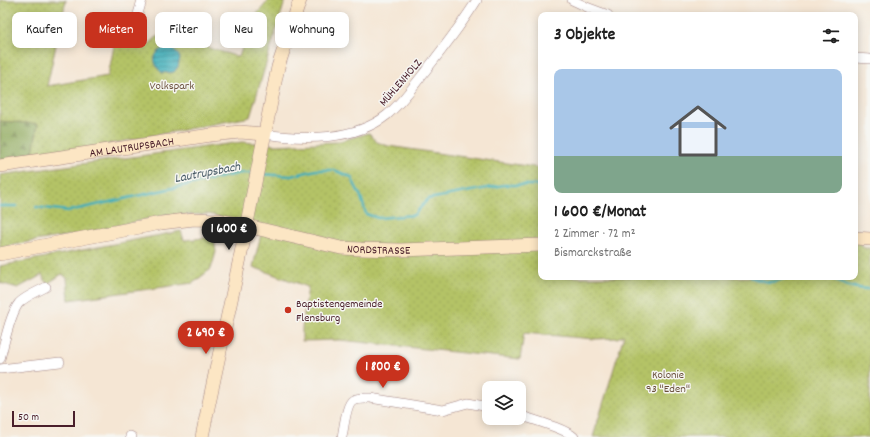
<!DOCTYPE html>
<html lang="de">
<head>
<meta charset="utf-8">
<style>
	:root { --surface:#fff; --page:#f6f6f6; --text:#222; --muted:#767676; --accent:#c8321e }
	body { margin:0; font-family:Dekko,sans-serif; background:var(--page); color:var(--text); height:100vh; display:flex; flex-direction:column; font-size:15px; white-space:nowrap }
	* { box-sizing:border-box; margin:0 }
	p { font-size:13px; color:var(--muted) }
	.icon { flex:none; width:22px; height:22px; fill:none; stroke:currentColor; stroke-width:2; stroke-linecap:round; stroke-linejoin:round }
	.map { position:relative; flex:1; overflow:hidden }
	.sheet { position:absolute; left:538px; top:12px; width:320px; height:268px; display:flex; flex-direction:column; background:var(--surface); border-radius:8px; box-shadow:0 2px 10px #0003 }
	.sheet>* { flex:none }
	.guide { position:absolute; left:12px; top:12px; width:380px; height:36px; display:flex; gap:8px }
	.tools { position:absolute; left:482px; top:381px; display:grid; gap:8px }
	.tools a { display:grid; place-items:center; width:44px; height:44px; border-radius:8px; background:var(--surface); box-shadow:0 2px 10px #0003; font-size:20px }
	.scale { position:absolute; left:12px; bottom:10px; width:63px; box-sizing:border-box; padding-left:4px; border:2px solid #4a1f2b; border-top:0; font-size:11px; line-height:14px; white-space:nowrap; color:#4a1f2b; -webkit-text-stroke:3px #f6f6f2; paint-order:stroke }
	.price { position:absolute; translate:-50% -34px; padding:0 9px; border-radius:14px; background:var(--accent); color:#fff; font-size:13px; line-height:26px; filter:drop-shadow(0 1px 2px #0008) }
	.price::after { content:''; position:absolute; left:50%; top:24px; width:12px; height:9px; margin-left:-6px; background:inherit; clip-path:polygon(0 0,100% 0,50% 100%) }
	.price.active { background:#222; color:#fff }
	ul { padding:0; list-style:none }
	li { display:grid; align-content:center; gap:8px; height:212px; padding:0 16px }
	li span { display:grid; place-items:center; height:124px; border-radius:8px; color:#555 }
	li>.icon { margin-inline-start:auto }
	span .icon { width:72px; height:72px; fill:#fffc; stroke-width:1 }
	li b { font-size:17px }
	h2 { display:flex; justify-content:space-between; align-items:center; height:48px; padding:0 16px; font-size:17px }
	.pill { padding:0 14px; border-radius:8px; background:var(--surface); box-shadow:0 2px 10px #0003; font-size:14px; line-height:36px }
	.pill.active { background:var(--accent); color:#fff }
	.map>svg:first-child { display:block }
	.green { fill:url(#green-dots); stroke:#7f7148 }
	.forest { fill:url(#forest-firs); stroke:#6c6443 }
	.water { fill:url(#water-rules); stroke:#446672 }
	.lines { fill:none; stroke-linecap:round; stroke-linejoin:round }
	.stream { stroke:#3daeb9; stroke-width:2.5 }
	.street-casing { stroke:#a08280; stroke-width:10 }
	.secondary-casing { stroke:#a08280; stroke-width:14 }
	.street { stroke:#fff; stroke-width:9 }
	.secondary { stroke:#fce6c4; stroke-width:13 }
	.secondary-bridge-casing { stroke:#a08280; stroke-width:14; stroke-linecap:butt }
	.secondary-bridge { stroke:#fce6c4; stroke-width:13 }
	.poi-dot { fill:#c8321e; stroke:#f6f6f2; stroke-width:1.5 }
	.labels { text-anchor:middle; stroke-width:3; stroke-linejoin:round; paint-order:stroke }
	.street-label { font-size:12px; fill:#4a1f2b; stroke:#f6f6f2 }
	.park-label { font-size:12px; fill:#6a503d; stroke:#f6f6f2 }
	.poi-label { font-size:12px; fill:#4a1f2b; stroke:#f6f6f2; text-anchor:start }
	.water-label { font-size:13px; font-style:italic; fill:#455864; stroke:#f6f6f2 }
</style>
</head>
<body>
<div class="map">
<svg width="870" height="437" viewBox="0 0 870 437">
	<defs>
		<pattern id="green-dots" width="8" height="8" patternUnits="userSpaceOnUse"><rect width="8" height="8" fill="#b4c366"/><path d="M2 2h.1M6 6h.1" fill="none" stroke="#9ca759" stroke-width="1.8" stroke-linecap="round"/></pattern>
		<pattern id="forest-firs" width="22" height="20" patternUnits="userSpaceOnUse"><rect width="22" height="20" fill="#8fa95b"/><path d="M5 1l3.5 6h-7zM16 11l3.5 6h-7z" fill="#77894b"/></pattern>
		<pattern id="water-rules" width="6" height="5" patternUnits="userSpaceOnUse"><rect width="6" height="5" fill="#3daeb9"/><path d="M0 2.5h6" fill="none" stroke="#358d97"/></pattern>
	</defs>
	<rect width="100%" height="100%" fill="#f6f6f2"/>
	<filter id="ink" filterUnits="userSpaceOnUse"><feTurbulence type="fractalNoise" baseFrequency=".025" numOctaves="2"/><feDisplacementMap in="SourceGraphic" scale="8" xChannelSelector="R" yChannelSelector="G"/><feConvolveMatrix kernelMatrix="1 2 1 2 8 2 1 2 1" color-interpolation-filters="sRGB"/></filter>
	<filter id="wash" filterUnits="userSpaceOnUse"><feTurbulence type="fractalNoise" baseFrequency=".012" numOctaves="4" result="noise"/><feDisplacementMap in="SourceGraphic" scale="16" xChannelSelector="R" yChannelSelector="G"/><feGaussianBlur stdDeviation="0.9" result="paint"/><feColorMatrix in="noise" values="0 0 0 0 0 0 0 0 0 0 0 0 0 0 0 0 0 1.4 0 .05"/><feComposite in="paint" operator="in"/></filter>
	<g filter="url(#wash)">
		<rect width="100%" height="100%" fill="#f5e6d4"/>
		<g class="green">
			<path d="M0 0H66L47 86 108 76 115 41 146 47 161 33 239 57 251 21 269 0 285 1 250 117 32 159 0 162Z"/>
			<path d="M369 133 377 142 388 146 541 168V277H855V236L864 248H870V437H593L624 335 617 338 594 339 524 333 520 359 340 340 302 341V328L308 287 253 267 263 226 208 214 162 216 79 234 28 242 0 248V175L242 142 277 145 337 142Z"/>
			<path d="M181 231 184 240 214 237 216 252 211 269 193 283 69 300 67 278 62 274 47 284 42 275 18 288 0 283V266Z"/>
		</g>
		<path class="forest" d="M0 121 38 124 32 159 0 162Z"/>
		<path class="water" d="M168 46 177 52 180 58 178 67 174 72 162 73C150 61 153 52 168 46Z"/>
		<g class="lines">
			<g class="stream">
				<path d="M260 174 291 176 316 170H334L351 177 361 197 366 214 378 218 414 215 428 199 504 185H541"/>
				<path d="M0 206H17"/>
				<path d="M36 207 69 211 241 173H253"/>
				<path d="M751 277C766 283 773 284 787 277"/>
				<path d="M830 277C834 278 837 280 841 283 850 287 860 289 870 289"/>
			</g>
		</g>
	</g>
	<g filter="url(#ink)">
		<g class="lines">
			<g class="street-casing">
				<g id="street">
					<path d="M572 0 589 8 608 15"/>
					<path d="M132 35 142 0"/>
					<path d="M855 58 870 59"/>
					<path d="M264 134C303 140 355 141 387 115 403 102 415 84 427 69 445 46 462 24 477 0"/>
					<path d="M0 359C4 345 10 314 19 303 26 296 37 292 46 287"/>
					<path d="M0 369 60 362"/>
					<path d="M519 415C533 420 564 428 574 437"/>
					<path d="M130 436 132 437"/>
					<path d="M342 437C344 428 346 404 353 400 358 397 365 398 370 398L443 410 468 403 489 407"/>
				</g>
			</g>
			<g class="secondary-casing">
				<g id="secondary">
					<path id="s1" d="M0 166 211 135 240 132 264 134"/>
					<path d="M247 223 278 67 300 0"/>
					<path d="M855 238 870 239"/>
					<path id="s2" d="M0 254 161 223 194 219 219 220 234 223 341 248 361 249 400 250 541 245"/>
					<path d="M202 437C216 367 232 298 246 229"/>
				</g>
			</g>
			<use href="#street" class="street"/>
			<use href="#secondary" class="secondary"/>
			<g class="secondary-bridge-casing">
				<path id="secondary-bridge" d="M246 229 247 223"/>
			</g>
			<use href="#secondary-bridge" class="secondary-bridge"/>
		</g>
	</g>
	<circle class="poi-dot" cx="288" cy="310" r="4"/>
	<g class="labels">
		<g class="street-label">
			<text transform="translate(400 82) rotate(-49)" y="4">MÜHLENHOLZ</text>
			<text dy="4" stroke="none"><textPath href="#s1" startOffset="133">AM LAUTRUPSBACH</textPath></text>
			<text dy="4" stroke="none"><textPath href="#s2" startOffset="385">NORDSTRASSE</textPath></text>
		</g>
		<g class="park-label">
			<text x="172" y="89">Volkspark</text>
			<text x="668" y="378">Kolonie<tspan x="668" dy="14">93 "Eden"</tspan></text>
		</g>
		<g class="poi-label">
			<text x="296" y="307">Baptistengemeinde<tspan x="296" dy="14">Flensburg</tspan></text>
		</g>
		<g class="water-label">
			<text transform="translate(207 171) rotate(-11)" y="5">Lautrupsbach</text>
		</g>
	</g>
</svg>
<div class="tools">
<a><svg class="icon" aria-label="layers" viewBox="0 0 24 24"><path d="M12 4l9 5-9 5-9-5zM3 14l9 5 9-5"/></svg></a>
</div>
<div class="scale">50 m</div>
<b class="price active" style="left:229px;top:251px">1 600 €</b>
<b class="price" style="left:206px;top:355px">2 690 €</b>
<b class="price" style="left:383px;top:389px">1 800 €</b>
<div class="guide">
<a class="pill">Kaufen</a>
<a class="pill active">Mieten</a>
<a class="pill">Filter</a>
<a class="pill">Neu</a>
<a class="pill">Wohnung</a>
</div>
<section class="sheet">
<h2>3 Objekte<svg class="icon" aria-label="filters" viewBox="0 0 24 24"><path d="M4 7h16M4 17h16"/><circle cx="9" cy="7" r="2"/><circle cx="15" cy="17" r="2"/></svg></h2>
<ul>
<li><span style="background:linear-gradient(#a9c7e8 70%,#7fa58c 0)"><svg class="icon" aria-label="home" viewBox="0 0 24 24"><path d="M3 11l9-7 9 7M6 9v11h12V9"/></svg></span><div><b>1 600 €/Monat</b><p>2 Zimmer · 72 m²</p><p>Bismarckstraße</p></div></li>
</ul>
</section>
</div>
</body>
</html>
